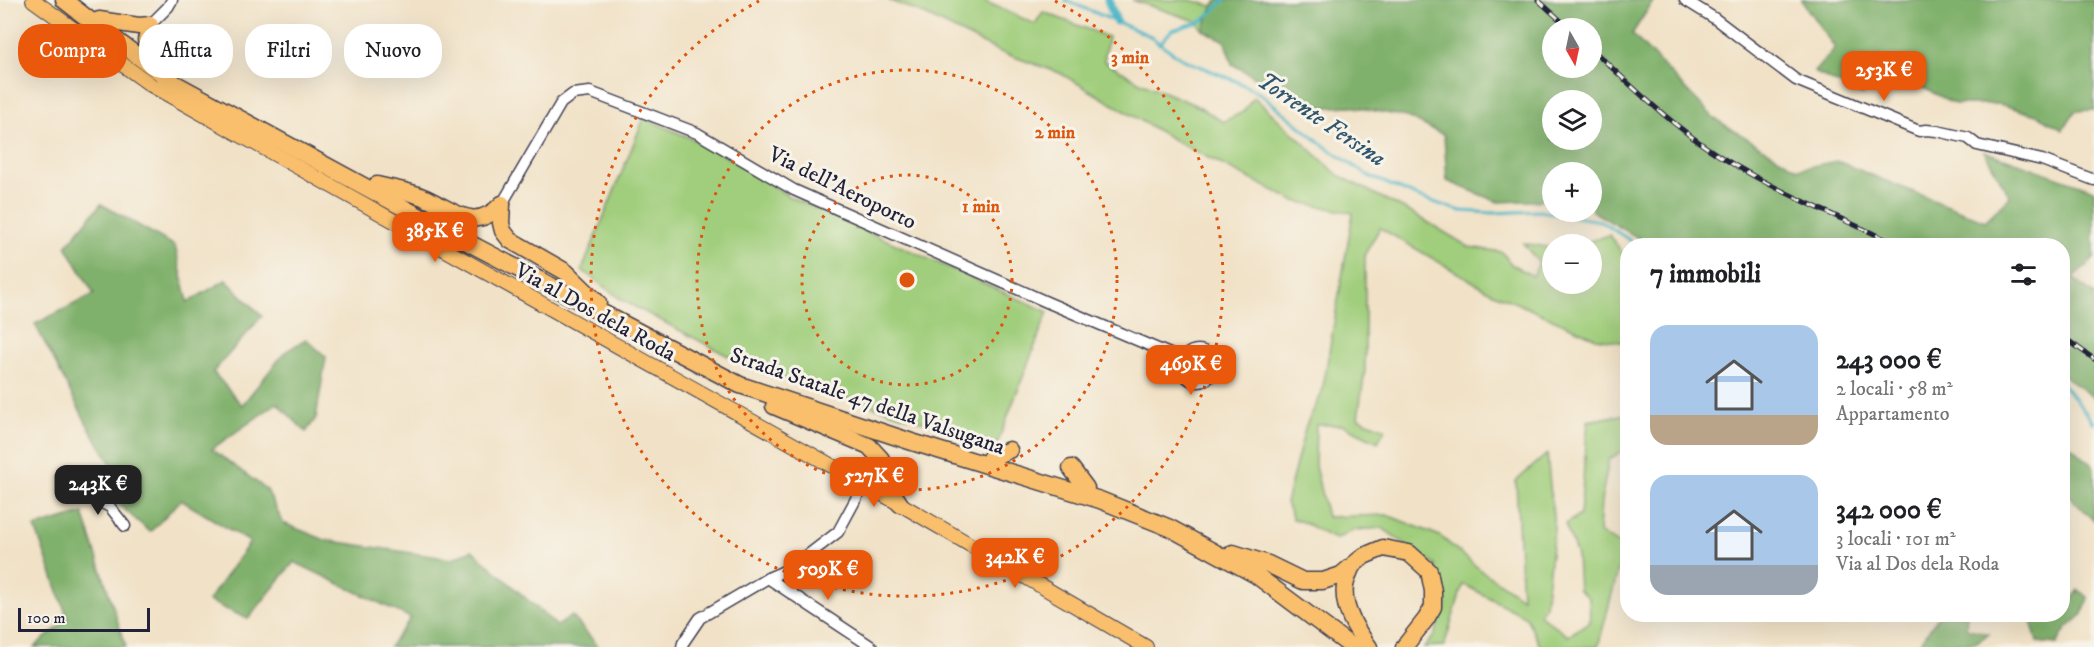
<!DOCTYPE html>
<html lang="it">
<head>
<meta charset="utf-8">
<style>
	:root { --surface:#fff; --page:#f6f6f6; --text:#202124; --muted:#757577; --accent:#ea580c }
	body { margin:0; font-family:"IM FELL DW Pica",serif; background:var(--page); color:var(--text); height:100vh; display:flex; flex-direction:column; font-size:22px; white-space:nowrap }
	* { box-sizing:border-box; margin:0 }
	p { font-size:20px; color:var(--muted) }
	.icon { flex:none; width:33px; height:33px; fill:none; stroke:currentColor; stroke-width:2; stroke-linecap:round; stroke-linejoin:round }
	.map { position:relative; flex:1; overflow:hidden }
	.panel { position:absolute; left:1620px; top:238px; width:450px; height:384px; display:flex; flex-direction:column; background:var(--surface); border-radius:24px; box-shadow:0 6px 24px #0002 }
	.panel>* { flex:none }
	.banner { position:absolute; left:18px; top:24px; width:570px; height:54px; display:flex; gap:12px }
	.needle { width:39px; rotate:171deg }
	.tools { position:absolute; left:1542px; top:18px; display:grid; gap:12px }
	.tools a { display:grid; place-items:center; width:60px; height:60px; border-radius:50%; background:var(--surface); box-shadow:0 6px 24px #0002; font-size:30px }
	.scale { position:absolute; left:18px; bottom:15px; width:132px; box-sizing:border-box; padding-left:6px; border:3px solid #22223b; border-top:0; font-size:16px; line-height:21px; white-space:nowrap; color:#22223b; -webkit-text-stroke:4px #f7f3e8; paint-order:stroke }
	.price { position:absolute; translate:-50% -51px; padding:0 14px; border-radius:12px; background:var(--accent); color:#fff; font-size:20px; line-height:39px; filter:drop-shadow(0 2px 3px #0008) }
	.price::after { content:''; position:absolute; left:50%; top:36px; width:18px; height:14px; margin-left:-9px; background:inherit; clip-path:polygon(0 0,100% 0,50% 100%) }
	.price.on { background:#222; color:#fff }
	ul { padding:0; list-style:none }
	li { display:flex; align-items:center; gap:18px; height:150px; padding:0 30px }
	li span { display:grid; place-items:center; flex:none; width:168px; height:120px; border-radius:18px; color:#555 }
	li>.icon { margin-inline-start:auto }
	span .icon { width:72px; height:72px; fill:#fffc; stroke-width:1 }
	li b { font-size:26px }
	h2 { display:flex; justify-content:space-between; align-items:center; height:72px; padding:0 30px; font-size:26px }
	.pill { padding:0 21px; border-radius:24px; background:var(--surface); box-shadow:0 6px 24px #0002; font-size:21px; line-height:54px }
	.pill.on { background:var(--accent); color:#fff }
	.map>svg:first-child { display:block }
	.green { fill:#a0ce7c; stroke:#61785c; stroke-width:1.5 }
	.forest { fill:#80b16c; stroke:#516a54; stroke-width:1.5; fill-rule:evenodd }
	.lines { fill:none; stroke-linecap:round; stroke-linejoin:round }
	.stream { stroke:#4ab5c8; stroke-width:3 }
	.canal { stroke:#4ab5c8; stroke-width:9 }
	.minor-casing { stroke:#413f50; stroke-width:13 }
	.major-casing { stroke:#413f50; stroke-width:16 }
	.highway-casing { stroke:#413f50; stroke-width:19 }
	.minor { stroke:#fff; stroke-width:10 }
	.major { stroke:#f9bf6d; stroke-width:14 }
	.highway { stroke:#f9bf6d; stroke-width:16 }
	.rail-casing { stroke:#22223b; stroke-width:5 }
	.rail { stroke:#f7f3e8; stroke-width:3; stroke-dasharray:9; stroke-linecap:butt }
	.ring { fill:none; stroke:#de560e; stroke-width:3; stroke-dasharray:3 6 }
	.labels { text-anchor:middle; stroke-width:6; stroke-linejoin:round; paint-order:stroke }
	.street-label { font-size:22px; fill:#22223b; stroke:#f7f3e8 }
	.water-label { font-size:24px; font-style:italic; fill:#30556c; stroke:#f7f3e8 }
	.centre { fill:#de560e; stroke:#f7f3e8; stroke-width:3 }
	.ring-label { font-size:18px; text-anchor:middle; font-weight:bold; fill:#de560e; stroke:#f7f3e8; stroke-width:6; stroke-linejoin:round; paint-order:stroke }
</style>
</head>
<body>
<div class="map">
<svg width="2094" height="647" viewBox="0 0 2094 647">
	<rect width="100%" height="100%" fill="#f7f3e8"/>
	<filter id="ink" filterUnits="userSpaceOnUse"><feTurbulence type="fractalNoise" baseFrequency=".0167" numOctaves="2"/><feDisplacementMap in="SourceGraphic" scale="12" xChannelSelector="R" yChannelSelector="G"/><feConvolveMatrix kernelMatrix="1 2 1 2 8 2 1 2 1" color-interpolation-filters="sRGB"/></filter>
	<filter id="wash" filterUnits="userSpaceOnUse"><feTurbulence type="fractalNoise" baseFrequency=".008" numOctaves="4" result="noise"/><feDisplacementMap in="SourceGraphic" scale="24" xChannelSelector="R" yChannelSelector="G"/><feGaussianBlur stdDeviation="1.35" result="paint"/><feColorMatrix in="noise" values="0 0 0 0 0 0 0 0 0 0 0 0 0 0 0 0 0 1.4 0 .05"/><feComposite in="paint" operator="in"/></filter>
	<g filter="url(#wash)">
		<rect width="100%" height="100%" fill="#f1e2c7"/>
		<g class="green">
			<path d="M888 0H982L1035 24 1043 12 1108 37 1104 61 1140 82 1200 107 1223 122 1243 112 1254 97 1338 175 1414 214 1469 247 1502 252 1511 264 1533 276 1539 263 1523 243 1552 248V284H1592V244H1580L1610 235 1627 260V343L1596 338 1489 291 1380 228 1365 254V370L1358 418 1385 429 1378 442 1343 425H1316L1315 466 1327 517 1387 515 1440 536 1482 571 1522 598 1516 481 1547 454 1554 527 1545 606 1539 614 1568 636 1590 622 1589 598 1579 590 1577 555 1565 524 1580 515 1588 421 1627 414V453L1622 451 1609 460 1601 501 1599 532 1624 548 1598 647H1543L1539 644 1526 617 1463 584 1444 646 1424 647 1434 636 1445 604 1435 565 1382 528 1354 530 1336 539C1320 534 1309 522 1293 519L1286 503 1306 425 1322 393 1353 213 1294 201 1179 143 1060 73 1000 52 917 11Z"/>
			<path d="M1132 0H1190L1213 6 1203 30 1196 21Z"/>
			<path d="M644 118 713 148 790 197 1048 312 997 444 757 371 622 300 582 270Z"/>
		</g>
		<g class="forest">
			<path d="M1218 0H1654L1632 34 1715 119 1798 169 1837 161 1985 221 2010 197 1984 151 2094 190V259L2073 278 2094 295V398L2063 375 2062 246H1647L1637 237 1592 211V172H1552V200L1498 202 1447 181 1444 135 1407 117 1350 106 1309 108 1232 64 1225 41 1203 30 1213 6ZM1552 28H1592V68H1552ZM1552 100H1592V140H1552Z"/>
			<path d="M1801 0H2094V110L2075 111 2063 130 2040 116 1999 104H1955L1908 80 1879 72 1862 95 1814 72 1835 48Z"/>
			<path d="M101 204 175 246 188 302 226 280 262 316 213 372 242 405 285 352 306 339 326 357 316 418 306 432 277 403 212 449 267 490 283 523 325 540 452 559 472 550 557 626 572 616 599 647H389L411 618 294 562 248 619 208 601 250 542 181 500 150 532 99 487 120 478 89 428 35 324 94 294 66 246Z"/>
			<path d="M2063 439 2094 467V521L2063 490Z"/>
			<path d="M83 513 126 647H34L68 619 35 527Z"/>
			<path d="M2079 590 2088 597 2083 614 2066 629 2057 644 2037 642 2032 624 2025 615H2062L2063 602 2068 604Z"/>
			<path d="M1939 615H1967L1966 628 1989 634 1975 643H1940L1936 647H1917Z"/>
		</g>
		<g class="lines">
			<g class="stream">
				<path d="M1065 0 1148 35 1182 59 1236 81 1261 94 1323 145 1367 175 1421 198 1461 211 1493 213 1539 211 1600 221 1639 246"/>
				<path d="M1159 44 1172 30 1202 21 1225 0"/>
				<path d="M2062 383 2094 423"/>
			</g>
			<path class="canal" d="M1108 0 1116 21"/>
		</g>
	</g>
	<g filter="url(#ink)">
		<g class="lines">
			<g class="minor-casing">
				<g id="minor">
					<path d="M1685 0 1714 18 1796 80 1919 131 1926 130 1937 131 1968 138 1977 145 2042 160 2094 180"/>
					<path d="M150 25 168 7 172 0"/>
					<path d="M502 204 561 103 573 94 590 92 697 133 794 190 1049 303 1177 357 1184 358"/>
					<circle cx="1198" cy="366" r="16"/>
					<path d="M83 493 110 507 125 526"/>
					<path d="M768 578 872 647"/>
					<path d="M682 647 683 643 700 618 768 578 791 568 838 532 864 484"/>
				</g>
			</g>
			<g class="major-casing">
				<path id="major" d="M33 0 151 85 900 504 1146 647"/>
			</g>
			<g class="highway-casing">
				<g id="highway">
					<path d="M64 0 106 33 176 84 450 233 740 385 912 442 1100 500 1170 528 1256 575 1352 647"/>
					<path d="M99 20 139 26 150 25 146 40 159 66"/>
					<path d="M377 185C392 189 409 191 423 197 454 210 473 234 502 204"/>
					<path d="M502 204 501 223 503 231 510 240 566 272 598 303"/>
					<path d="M774 406 869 446 881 459C882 477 890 489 900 504"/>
					<path d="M990 458 1009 450"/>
					<path d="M1071 468 1086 488"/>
					<path d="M864 484 876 480 882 470"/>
					<path d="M1233 553 1268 564 1303 581H1323L1341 575 1364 556 1383 548 1409 553 1429 571 1433 591V607L1426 619 1404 647"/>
					<path d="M1351 568C1349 573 1346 580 1345 586 1342 608 1356 630 1369 647"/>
				</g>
			</g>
			<use href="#minor" class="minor"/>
			<use href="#major" class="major"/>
			<use href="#highway" class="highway"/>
			<g class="rail-casing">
				<g id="rail">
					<path d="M1538 0 1569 28"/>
					<path d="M1592 49C1628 83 1663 117 1703 145 1762 186 1835 215 1900 246"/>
					<path d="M2062 336 2094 359"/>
				</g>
			</g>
			<use href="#rail" class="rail"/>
		</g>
	</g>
	<g class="ring">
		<circle cx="907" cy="280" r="105"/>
		<circle cx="907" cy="280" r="210"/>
		<path d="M1055 1A316 316 0 1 1 759 1"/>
	</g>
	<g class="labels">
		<g class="street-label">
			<text transform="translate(843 187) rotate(26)" y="8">Via dell'Aeroporto</text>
			<text transform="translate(596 311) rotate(29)" y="8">Via al Dos dela Roda</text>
			<text transform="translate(868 400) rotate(19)" y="8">Strada Statale 47 della Valsugana</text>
		</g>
		<g class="water-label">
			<text transform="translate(1322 119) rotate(34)" y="8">Torrente Fersina</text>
		</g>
	</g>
	<circle cx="907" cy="280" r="9" class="centre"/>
	<g class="ring-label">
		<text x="1130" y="63">3 min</text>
		<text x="1055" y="138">2 min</text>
		<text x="981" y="212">1 min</text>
	</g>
</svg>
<div class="tools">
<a><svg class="needle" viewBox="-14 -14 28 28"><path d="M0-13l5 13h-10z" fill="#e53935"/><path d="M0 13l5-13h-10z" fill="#757577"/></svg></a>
<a><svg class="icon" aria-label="layers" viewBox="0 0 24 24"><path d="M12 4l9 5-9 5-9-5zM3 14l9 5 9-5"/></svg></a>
<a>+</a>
<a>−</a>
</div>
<div class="scale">100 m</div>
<b class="price" style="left:1884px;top:102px">253K €</b>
<b class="price" style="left:435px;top:263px">385K €</b>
<b class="price" style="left:1191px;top:396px">469K €</b>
<b class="price" style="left:874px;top:508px">527K €</b>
<b class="price on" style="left:98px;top:516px">243K €</b>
<b class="price" style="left:1015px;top:589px">342K €</b>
<b class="price" style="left:828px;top:601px">509K €</b>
<div class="banner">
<a class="pill on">Compra</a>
<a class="pill">Affitta</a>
<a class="pill">Filtri</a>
<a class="pill">Nuovo</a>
</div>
<section class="panel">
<h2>7 immobili<svg class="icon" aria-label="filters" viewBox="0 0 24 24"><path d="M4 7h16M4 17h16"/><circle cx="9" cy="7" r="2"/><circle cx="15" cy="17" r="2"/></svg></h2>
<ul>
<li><span style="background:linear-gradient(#a9c7e8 75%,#b9a48a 0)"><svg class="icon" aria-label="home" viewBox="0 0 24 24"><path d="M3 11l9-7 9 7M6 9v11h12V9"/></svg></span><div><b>243 000 €</b><p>2 locali · 58 m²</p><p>Appartamento</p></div></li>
<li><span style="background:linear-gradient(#a9c7e8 75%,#9aa5b1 0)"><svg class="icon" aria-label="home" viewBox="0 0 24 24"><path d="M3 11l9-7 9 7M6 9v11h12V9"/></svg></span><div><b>342 000 €</b><p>3 locali · 101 m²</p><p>Via al Dos dela Roda</p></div></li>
</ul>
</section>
</div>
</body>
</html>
